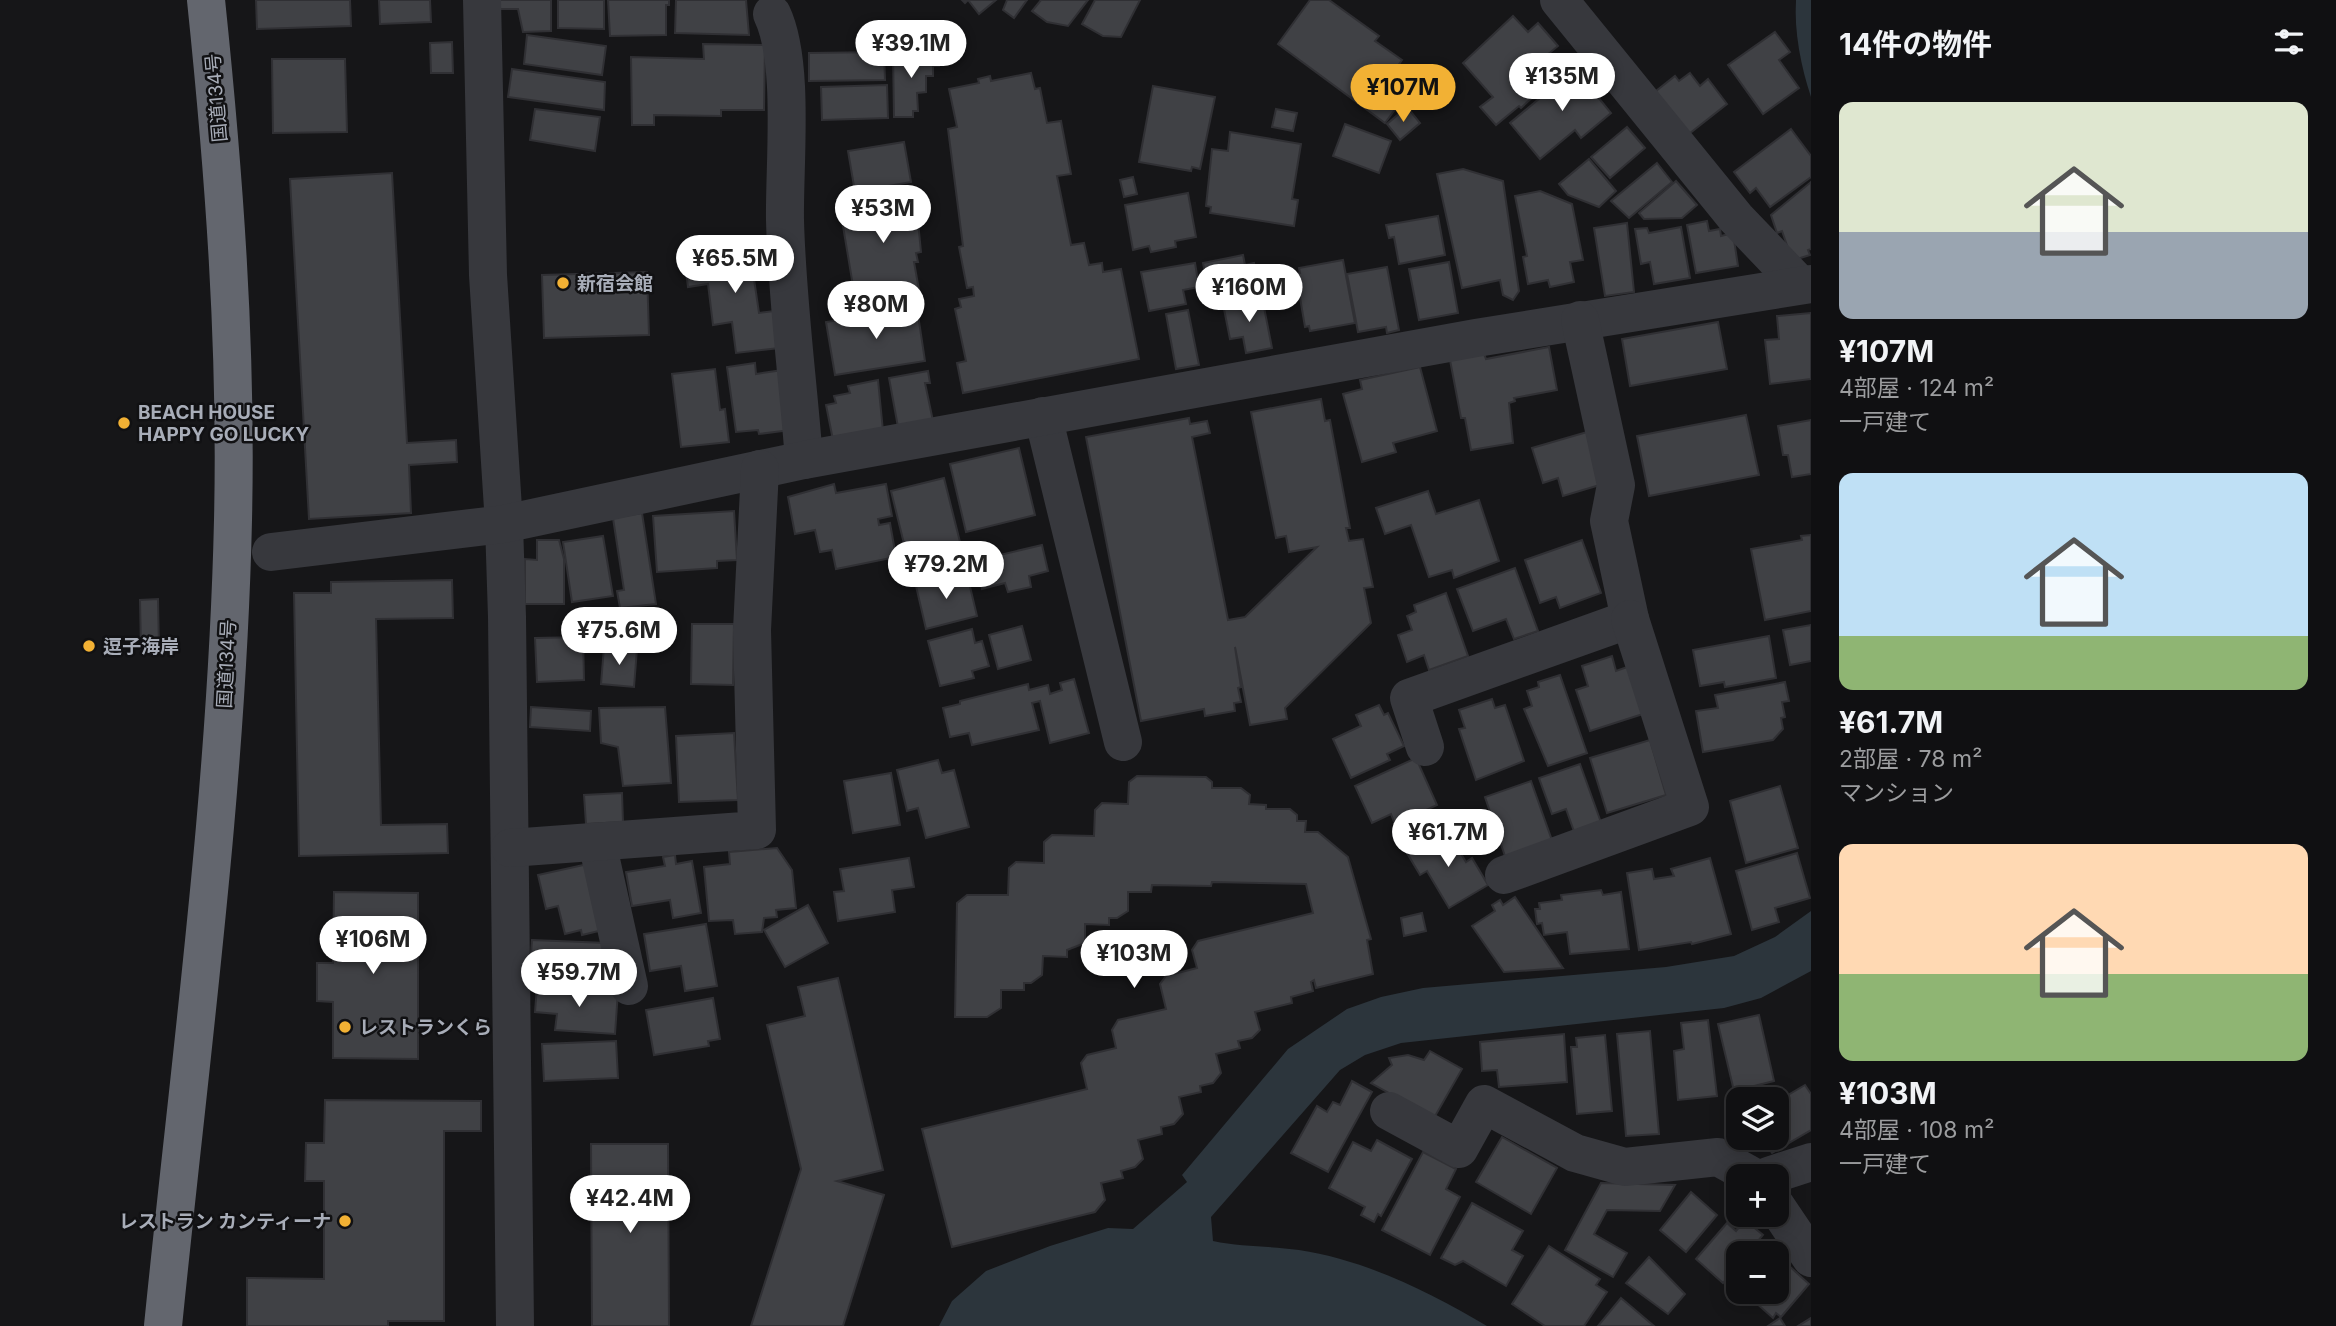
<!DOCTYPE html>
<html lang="ja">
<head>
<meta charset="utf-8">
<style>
	:root { --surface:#101012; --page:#19191b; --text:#f1f3f6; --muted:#9c9d9f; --line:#303032; --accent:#f2b134 }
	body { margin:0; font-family:Inter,"Noto Sans JP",sans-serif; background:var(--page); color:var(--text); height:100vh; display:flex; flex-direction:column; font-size:26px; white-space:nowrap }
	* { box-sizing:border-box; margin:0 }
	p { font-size:23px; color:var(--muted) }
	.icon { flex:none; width:38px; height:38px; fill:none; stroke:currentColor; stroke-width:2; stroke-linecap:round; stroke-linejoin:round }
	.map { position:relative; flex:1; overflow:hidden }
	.drawer { display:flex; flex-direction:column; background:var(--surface); width:525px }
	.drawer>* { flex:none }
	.buttons { position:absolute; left:1726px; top:1087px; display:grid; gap:14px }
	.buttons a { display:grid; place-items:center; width:63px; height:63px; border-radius:14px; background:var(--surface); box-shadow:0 4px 18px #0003,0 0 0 2px var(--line); font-size:35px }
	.price { position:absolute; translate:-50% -60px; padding:0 16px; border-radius:24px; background:#fff; color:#222; font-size:23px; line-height:46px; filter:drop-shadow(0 2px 4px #0008) }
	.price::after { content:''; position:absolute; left:50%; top:42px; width:21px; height:16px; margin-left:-10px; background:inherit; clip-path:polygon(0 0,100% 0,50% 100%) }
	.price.selected { background:var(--accent); color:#111 }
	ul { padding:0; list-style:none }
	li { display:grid; align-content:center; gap:14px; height:371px; padding:0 28px }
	li span { display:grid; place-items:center; height:217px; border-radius:14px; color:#555 }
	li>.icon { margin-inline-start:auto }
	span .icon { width:126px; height:126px; fill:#fffc; stroke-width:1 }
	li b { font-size:30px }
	h2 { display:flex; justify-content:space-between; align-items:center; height:84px; padding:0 28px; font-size:30px }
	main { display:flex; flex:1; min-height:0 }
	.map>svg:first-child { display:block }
	.water { fill:#2c353c }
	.building { fill:#404145; stroke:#303034; stroke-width:2 }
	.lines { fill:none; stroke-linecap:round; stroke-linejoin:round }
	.street { stroke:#37383d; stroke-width:38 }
	.highway { stroke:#63666e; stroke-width:38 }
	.poi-dot { fill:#f2b134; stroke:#111113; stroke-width:2.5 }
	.labels { text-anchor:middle; stroke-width:5; stroke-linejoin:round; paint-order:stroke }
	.street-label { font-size:19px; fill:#a8adb8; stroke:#111113 }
	.poi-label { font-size:19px; font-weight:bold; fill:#a8adb8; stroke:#111113; text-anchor:start }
</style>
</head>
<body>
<main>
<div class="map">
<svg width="1811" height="1326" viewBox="0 0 1811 1326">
	<rect width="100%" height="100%" fill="#161618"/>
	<g class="water">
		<path d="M1796 0H1811V97C1801 67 1794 32 1796 0Z"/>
		<path d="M1811 911V971L1761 998 1724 1008 1401 1043 1365 1055 1340 1070 1211 1217 1213 1241C1241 1247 1271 1246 1299 1250 1365 1260 1430 1292 1487 1326H939L952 1301 986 1271 1050 1246 1108 1228 1133 1229 1187 1182 1182 1175 1288 1049 1347 1009 1381 997 1423 988 1666 967 1734 956 1775 937Z"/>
	</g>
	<g class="building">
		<path d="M256 0H350L351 26 257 29Z"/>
		<path d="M379 0H430L431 22 380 24Z"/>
		<path d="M500 0H551V31L523 32 518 9H500Z"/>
		<path d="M558 0H604V29L558 28Z"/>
		<path d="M608 0H669V5H666V35L610 36Z"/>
		<path d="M676 0H746L749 35 675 33Z"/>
		<path d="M962 0H996L979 14 968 0 965 3Z"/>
		<path d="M1007 0H1027L1014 18 1003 10Z"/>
		<path d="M1041 0H1088L1068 26 1047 22 1032 11Z"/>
		<path d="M1095 0H1140L1121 37 1103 36 1082 24Z"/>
		<path d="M1310 0H1329L1379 36 1375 41 1402 60 1397 67 1405 73 1397 85 1407 93 1385 123 1278 44Z"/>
		<path d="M1513 16 1528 32 1538 23 1558 46 1547 55 1561 71 1521 108 1519 106 1496 125 1480 107 1493 97 1463 63Z"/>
		<path d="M1775 32 1790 52 1779 60 1799 88 1763 114 1728 65Z"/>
		<path d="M527 35 606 46 602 75 524 64Z"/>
		<path d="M452 42 453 73H431L430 43Z"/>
		<path d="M703 44 765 45 764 110H721V116L654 115V125H632L631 57 704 59Z"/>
		<path d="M884 52 885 80 809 81V53Z"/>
		<path d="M893 53H938L939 66H933V76H926V92L917 93 918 111H913V117H894Z"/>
		<path d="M272 59H345L347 132 273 133Z"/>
		<path d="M1582 63 1600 85 1593 91 1611 113 1581 138 1575 130 1540 159 1510 123Z"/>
		<path d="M512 69 605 82 604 110 508 97Z"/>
		<path d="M1031 73 1035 89 1040 88 1047 123 1061 121 1071 174 1057 176 1071 245 1084 243 1089 265 1102 263 1103 272 1121 269 1139 359 963 393 957 363 966 361 955 309 961 307 959 299 974 296 973 287 967 288 959 247 963 246 948 129 957 127 949 89 979 83 978 79 990 76 991 81Z"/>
		<path d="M1690 73 1700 86 1708 79 1727 104 1685 137 1656 91 1675 76 1679 81Z"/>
		<path d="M887 85 888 118 822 120 821 87Z"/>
		<path d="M1153 86 1215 97 1200 169 1192 167 1191 171 1139 162Z"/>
		<path d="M1407 107 1420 123 1400 140 1387 124Z"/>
		<path d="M535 109 600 117 595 151 530 140Z"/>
		<path d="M1276 109 1297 113 1293 131 1272 127Z"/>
		<path d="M1345 124 1391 141 1379 173 1333 156Z"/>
		<path d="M1627 127 1645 148 1610 178 1591 157Z"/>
		<path d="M1791 129 1811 156V177L1770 207 1756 188 1750 193 1734 172Z"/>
		<path d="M1230 132 1301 144 1292 199 1298 200 1294 226 1210 213 1211 207 1206 206 1212 149 1228 151Z"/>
		<path d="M904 142 911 182 855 192 848 151Z"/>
		<path d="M1589 159 1616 191 1599 207 1568 195 1559 184Z"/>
		<path d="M1657 163 1672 182 1629 218 1611 201Z"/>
		<path d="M1463 169 1503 181 1519 291 1513 300 1503 295 1500 280 1462 288 1437 174Z"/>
		<path d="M392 173 407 443 456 440 457 462 409 465 411 513 309 519 290 179Z"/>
		<path d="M1133 177 1137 194 1124 197 1120 180Z"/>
		<path d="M1676 181 1697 205 1682 218 1644 219 1639 213Z"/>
		<path d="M1811 182V249L1808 250 1810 255 1797 259 1789 251 1782 231 1777 233 1771 215Z"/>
		<path d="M915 191 921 252 916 253 918 262H914L919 290 855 298 840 208 884 199 885 204 889 203 888 193Z"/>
		<path d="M1540 191 1572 204 1583 260 1570 262 1574 282 1550 287 1548 280 1528 284 1523 257 1527 256 1515 196Z"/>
		<path d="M1188 193 1196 237 1175 241 1176 247 1151 252 1149 246 1133 250 1125 205Z"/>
		<path d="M1438 216 1445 255 1399 264 1394 237 1389 238 1386 225Z"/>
		<path d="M1707 221 1709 231 1720 229 1721 236 1733 233 1738 266 1696 273 1687 225Z"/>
		<path d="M1627 223 1634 292 1605 296 1594 228Z"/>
		<path d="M1681 227 1690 278 1654 284 1650 262 1641 264 1635 229 1647 228 1649 233Z"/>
		<path d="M755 246 760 278 754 279 759 313 774 311 779 348 736 353 732 322 713 325 708 284 688 287 684 255Z"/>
		<path d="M1243 255 1245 265 1254 263 1259 290 1210 299 1203 263Z"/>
		<path d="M1343 260 1355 323 1310 331 1309 326 1305 327 1296 274 1300 273 1299 268Z"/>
		<path d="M1449 262 1458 313 1419 320 1409 269Z"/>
		<path d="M1195 263 1199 287 1183 290 1186 304 1149 311 1141 272Z"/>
		<path d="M1387 267 1399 330 1387 333 1386 327 1358 332 1347 274Z"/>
		<path d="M647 272 649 335 544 338 542 275Z"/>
		<path d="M1262 297 1272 348 1246 353 1243 337 1230 339 1223 304Z"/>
		<path d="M917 308 925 361 835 375 826 322Z"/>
		<path d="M1188 310 1199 365 1176 369 1166 314Z"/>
		<path d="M1811 313V379L1770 384 1765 340 1779 339 1777 316Z"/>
		<path d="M1718 322 1727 369 1630 386 1622 339Z"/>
		<path d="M1549 347 1557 390 1514 398 1515 401 1509 403 1513 443 1471 450 1465 418H1461L1450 360 1484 354 1486 359Z"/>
		<path d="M755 363 756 374 783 370 791 430 759 434 758 430 736 432 727 367Z"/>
		<path d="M1420 367 1437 431 1393 443 1396 452 1362 462 1343 394 1362 389 1360 380Z"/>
		<path d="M715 369 720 410 725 409 729 442 681 447 672 374Z"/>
		<path d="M928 371 930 383H925L933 421 898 427 889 378Z"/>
		<path d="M878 380 883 431 833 440 826 405 836 403 834 396 850 393 848 386Z"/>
		<path d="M1321 399 1325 421 1330 420 1350 528H1346L1349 541 1363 539 1373 587 1364 588 1371 623 1285 708 1287 719 1250 725 1235 647 1241 687 1238 688 1241 702 1234 703 1235 711 1205 716 1204 709 1141 721 1086 437 1189 418 1190 424 1207 421 1210 433 1192 437 1228 620 1245 617 1317 547 1289 552 1286 536 1276 538 1251 412Z"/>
		<path d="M1746 415 1759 475 1649 496 1637 436Z"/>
		<path d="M1811 420V474L1792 477 1788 455H1783L1778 426Z"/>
		<path d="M1587 432 1603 484 1563 496 1558 478 1543 483 1532 448Z"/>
		<path d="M1019 448 1035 515 966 532 950 464Z"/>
		<path d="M944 478 964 558 958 559 960 569 936 574 932 563 910 568 891 491Z"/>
		<path d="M834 484 836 493 886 484 892 516 878 519 879 525 890 523 896 557 836 569 832 550 820 552 815 530 795 534 788 497Z"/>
		<path d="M1428 491 1436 514 1479 500 1499 561 1454 578 1452 570 1429 577 1411 525 1385 534 1376 508Z"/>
		<path d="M734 511 737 560 717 561V568L657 572 653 516Z"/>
		<path d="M642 513 656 604 620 608 617 591 624 590 613 518Z"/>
		<path d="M1811 535V611L1765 620 1751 549 1802 540 1801 536Z"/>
		<path d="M603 536 613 596 572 602 563 542Z"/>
		<path d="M537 540H559L564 559V604H525V559L537 560Z"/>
		<path d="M1582 540 1601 593 1560 608 1556 597 1540 603 1525 560Z"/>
		<path d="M1042 545 1048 571 1029 576 1031 587 1008 592 1005 583 982 589 980 577 974 578 970 562Z"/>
		<path d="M1515 568 1538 631 1514 639 1506 619 1473 631 1457 589Z"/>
		<path d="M967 574 977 616 926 629 916 586Z"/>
		<path d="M452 580 453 618 376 619 381 825 447 824 448 853 299 856 294 593H331V582Z"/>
		<path d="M1446 593 1468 656 1429 670 1424 655 1407 662 1398 635 1412 630 1407 616 1416 612 1414 605Z"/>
		<path d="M158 599 159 649H141L140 600Z"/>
		<path d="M692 624H734L733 685 691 684Z"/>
		<path d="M1811 625V661L1790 665 1783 630Z"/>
		<path d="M1022 626 1031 660 998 669 989 635Z"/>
		<path d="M972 629 975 643 982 641 989 666 972 671 974 678 940 686 928 641Z"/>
		<path d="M1769 636 1776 678 1725 687 1724 682 1700 686 1693 650Z"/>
		<path d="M583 637 584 680 537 682 535 638Z"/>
		<path d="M604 647 637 649 634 687 601 684Z"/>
		<path d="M1612 656 1616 671 1630 666 1646 713 1590 731 1576 690 1588 686 1582 666Z"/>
		<path d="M1560 675 1587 753 1548 766 1524 709 1532 706 1527 691 1539 687 1538 682Z"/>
		<path d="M1074 679 1089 733 1050 743 1040 701 1032 703 1039 730 972 745 969 733 950 737 943 708 960 704V701L1028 684 1029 690 1048 685 1050 694 1062 690 1060 683Z"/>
		<path d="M1785 682 1789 701 1782 702 1785 717 1781 718 1783 729 1773 740 1703 752 1696 711 1718 708 1715 695Z"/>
		<path d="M1492 699 1495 708 1505 705 1524 761 1476 780 1459 729 1465 728 1459 710Z"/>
		<path d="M1379 705 1384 715 1388 713 1404 746 1387 754 1390 760 1351 778 1333 739 1361 726 1356 715Z"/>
		<path d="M531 707 591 711 590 731 530 727Z"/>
		<path d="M665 707 671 783 623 786 618 747 601 743 599 708Z"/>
		<path d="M734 733 738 800 679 802 676 736Z"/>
		<path d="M1650 740 1666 795 1607 813 1590 758Z"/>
		<path d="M1416 758 1437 805 1426 810 1427 814 1396 827 1391 814 1372 823 1355 786Z"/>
		<path d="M938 760 942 773 954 770 969 827 926 838 918 808 907 811 897 770Z"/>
		<path d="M1580 764 1603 828 1576 837 1566 809 1552 814 1539 778Z"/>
		<path d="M891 773 900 825 853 833 844 781Z"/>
		<path d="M1137 776 1206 777 1212 782V788H1241L1250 795 1249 804 1266 805V809H1290L1297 815V821H1306L1305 832H1318L1348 857 1371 939 1367 940 1373 974 1316 988 1314 980 1311 982 1313 991 1291 997 1292 1003 1255 1012 1260 1030 1252 1038 1238 1041 1240 1048 1216 1054 1221 1073 1213 1083 1200 1086 1201 1092 1179 1097 1183 1114 1174 1124 1161 1127 1162 1134 1138 1140 1143 1159 1135 1167 1121 1171 1123 1178 1101 1183 1105 1200 1095 1212 952 1247 922 1129 1087 1089 1081 1063 1087 1055 1116 1048 1112 1030 1118 1020 1166 1009 1160 984 1166 976 1197 968 1192 950 1198 941 1313 913 1306 884 1212 882 1211 886 1152 885 1151 892H1128V911L1117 918H1109V925L1085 924V943L1067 950V957L1043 956 1042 975 1031 983H1024V990H1001V1008L987 1017H955L957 903 967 895H1008L1009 868 1016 862 1044 863V842L1052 835 1094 836 1095 810 1102 803 1128 804 1129 782Z"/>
		<path d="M1531 781 1555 849 1508 865 1485 797Z"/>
		<path d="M1780 786 1798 848 1746 863 1730 801Z"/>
		<path d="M622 793 623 822 586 824 584 795Z"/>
		<path d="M1446 829 1466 862 1472 858 1488 885 1449 908 1427 871 1420 875 1407 853Z"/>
		<path d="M777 848 792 870 796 908 776 910 777 917 764 918 762 932 735 934 733 920 709 921 704 867 730 864 729 852Z"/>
		<path d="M1797 853 1810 898 1775 908 1779 922 1752 930 1736 871Z"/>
		<path d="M675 855 676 864 692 861 701 913 673 918 670 900 632 906 626 872 665 866 663 857Z"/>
		<path d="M909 858 914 887 892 890 895 912 838 921 834 892 844 891 840 869Z"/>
		<path d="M1710 858 1731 934 1692 944 1691 942 1639 950 1627 873 1652 869 1654 879 1674 876 1671 869Z"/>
		<path d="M588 864 603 930 582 935 581 930 565 934 558 906 546 909 538 875Z"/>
		<path d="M1601 890 1603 895 1621 892 1629 949 1570 954 1567 932 1544 935 1542 923 1537 924 1535 909H1540L1539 903 1562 900 1561 895Z"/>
		<path d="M334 892 418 893V1059L333 1058V1002L317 1001V963H333Z"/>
		<path d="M1515 897 1563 968 1504 972 1472 926 1495 911 1492 905 1500 900 1503 905Z"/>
		<path d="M808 905 828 943 785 967 764 930Z"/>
		<path d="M1422 913 1426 931 1404 936 1401 918Z"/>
		<path d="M706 924 717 986 685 991 681 966 650 971 644 934Z"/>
		<path d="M532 940 607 943 605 983 550 981 551 969 530 968Z"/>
		<path d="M838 978 883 1170 837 1181 884 1195 843 1326H751L801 1169 767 1025 805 1016 798 987Z"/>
		<path d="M537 986 618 991 615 1034 555 1030 557 1014 535 1012Z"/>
		<path d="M713 998 720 1039 708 1041 709 1046 654 1055 646 1010Z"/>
		<path d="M1759 1015 1774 1081 1734 1091 1718 1024Z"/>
		<path d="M1708 1020 1717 1096 1678 1100 1674 1051 1684 1049 1681 1023Z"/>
		<path d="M1650 1031 1659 1134 1626 1136 1617 1034Z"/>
		<path d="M1564 1034 1567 1082 1499 1087 1497 1070 1482 1071 1480 1042Z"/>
		<path d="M1605 1035 1612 1111 1577 1114 1571 1047H1577L1576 1038Z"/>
		<path d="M616 1041 618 1078 544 1081 542 1044Z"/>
		<path d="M1430 1051 1462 1069 1434 1118 1371 1083 1392 1065 1389 1058 1408 1055 1424 1060Z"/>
		<path d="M1352 1081 1372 1092 1328 1172 1291 1153 1317 1106 1327 1112 1333 1102 1340 1105Z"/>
		<path d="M1805 1085 1811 1094V1130L1772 1153 1763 1138H1776V1102Z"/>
		<path d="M325 1100 481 1101V1131H444V1321H388V1326H247V1278L324 1279V1181H305L306 1143H324Z"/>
		<path d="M1502 1137 1557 1168 1531 1214 1476 1182Z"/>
		<path d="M1377 1140 1412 1159 1381 1216 1378 1214 1374 1222 1361 1215 1365 1207 1329 1188 1353 1142 1371 1151Z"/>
		<path d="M591 1144H668L669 1326H592Z"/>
		<path d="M1423 1152 1456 1169 1446 1189 1460 1197 1430 1255 1382 1230Z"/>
		<path d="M1601 1183 1675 1185 1660 1211 1607 1210 1594 1234 1627 1253 1613 1277 1565 1250Z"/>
		<path d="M1691 1192 1717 1215 1686 1252 1660 1230Z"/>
		<path d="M1472 1203 1523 1231 1512 1250 1523 1256 1506 1286 1463 1261 1455 1265 1441 1258Z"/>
		<path d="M1745 1220 1763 1235 1748 1253H1738V1266L1723 1283 1696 1259 1727 1223 1736 1231Z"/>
		<path d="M1549 1246 1600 1279 1596 1285 1607 1292 1584 1326H1545L1512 1304Z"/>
		<path d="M1649 1257 1685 1294 1668 1314 1626 1283Z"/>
		<path d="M1787 1264 1809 1284 1781 1317 1776 1313 1773 1318 1755 1302 1764 1292H1776V1277Z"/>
		<path d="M1621 1298 1654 1326H1598Z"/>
		<path d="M1780 1318 1785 1326H1768Z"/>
		<path d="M1811 1318V1326H1798Z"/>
	</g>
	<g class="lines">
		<g class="street">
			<path d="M482 0 488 275 504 524 507 617 515 1326"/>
			<path d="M1559 0 1736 218 1800 285"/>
			<path d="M772 14C795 62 784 165 785 220 787 300 798 380 804 460"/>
			<path d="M1043 416 1123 742"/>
			<path d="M271 552 504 524 804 460 1476 338 1811 284"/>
			<path d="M1425 747 1409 698 1630 619 1609 521 1616 485 1580 320"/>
			<path d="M597 842 629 986"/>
			<path d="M510 848 757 830 752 630 760 469"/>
			<path d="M1504 875 1690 807 1630 619"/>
			<path d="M1389 1111 1459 1149 1484 1104 1575 1153 1625 1167 1718 1157 1752 1176"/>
			<path d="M1768 1176 1811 1162"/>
			<path d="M1776 1206 1811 1258"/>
		</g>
		<path class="highway" d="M163 1326C190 1058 227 790 233 520 237 346 224 173 206 0"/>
	</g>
	<g class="poi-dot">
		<circle cx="563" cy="283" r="7"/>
		<circle cx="124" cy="423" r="7"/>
		<circle cx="89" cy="646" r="7"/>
		<circle cx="345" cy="1027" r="7"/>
		<circle cx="345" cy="1221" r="7"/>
	</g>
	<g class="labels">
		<g class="street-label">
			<text transform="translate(216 98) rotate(-95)" y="7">国道134号</text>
			<text transform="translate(226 664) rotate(-87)" y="7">国道134号</text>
		</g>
		<g class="poi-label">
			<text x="577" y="290">新宿会館</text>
			<text x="138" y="419">BEACH HOUSE<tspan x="138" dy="22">HAPPY GO LUCKY</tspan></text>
			<text x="103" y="653">逗子海岸</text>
			<text x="359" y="1034">レストランくら</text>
			<text x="331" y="1228" text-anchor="end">レストラン カンティーナ</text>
		</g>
	</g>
</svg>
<div class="buttons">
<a><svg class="icon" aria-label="layers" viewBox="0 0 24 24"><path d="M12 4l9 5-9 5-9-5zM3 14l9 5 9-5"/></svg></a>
<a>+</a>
<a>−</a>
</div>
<b class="price" style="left:911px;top:80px">¥39.1M</b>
<b class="price" style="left:1562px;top:113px">¥135M</b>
<b class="price selected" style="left:1403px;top:124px">¥107M</b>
<b class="price" style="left:883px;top:245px">¥53M</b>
<b class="price" style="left:735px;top:295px">¥65.5M</b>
<b class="price" style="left:1249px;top:324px">¥160M</b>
<b class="price" style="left:876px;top:341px">¥80M</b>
<b class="price" style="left:946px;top:601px">¥79.2M</b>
<b class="price" style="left:619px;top:667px">¥75.6M</b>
<b class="price" style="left:1448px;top:869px">¥61.7M</b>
<b class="price" style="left:373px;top:976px">¥106M</b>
<b class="price" style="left:1134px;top:990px">¥103M</b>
<b class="price" style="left:579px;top:1009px">¥59.7M</b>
<b class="price" style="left:630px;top:1235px">¥42.4M</b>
</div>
<section class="drawer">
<h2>14件の物件<svg class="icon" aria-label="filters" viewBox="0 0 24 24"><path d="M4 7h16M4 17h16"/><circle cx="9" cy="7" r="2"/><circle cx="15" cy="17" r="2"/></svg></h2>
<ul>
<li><span style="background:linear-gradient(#dfe7d0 60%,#9aa5b1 0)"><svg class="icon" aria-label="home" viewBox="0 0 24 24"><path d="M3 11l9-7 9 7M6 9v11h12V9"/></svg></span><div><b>¥107M</b><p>4部屋 · 124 m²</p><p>一戸建て</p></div></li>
<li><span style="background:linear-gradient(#bfe0f5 75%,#8fb573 0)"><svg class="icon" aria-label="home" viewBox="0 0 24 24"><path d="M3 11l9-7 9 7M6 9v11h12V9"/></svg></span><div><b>¥61.7M</b><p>2部屋 · 78 m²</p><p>マンション</p></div></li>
<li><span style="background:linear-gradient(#ffd9b3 60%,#8fb573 0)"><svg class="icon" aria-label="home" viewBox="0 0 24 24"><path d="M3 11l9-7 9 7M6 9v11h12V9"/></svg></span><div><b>¥103M</b><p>4部屋 · 108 m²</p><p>一戸建て</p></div></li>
</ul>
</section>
</main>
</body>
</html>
